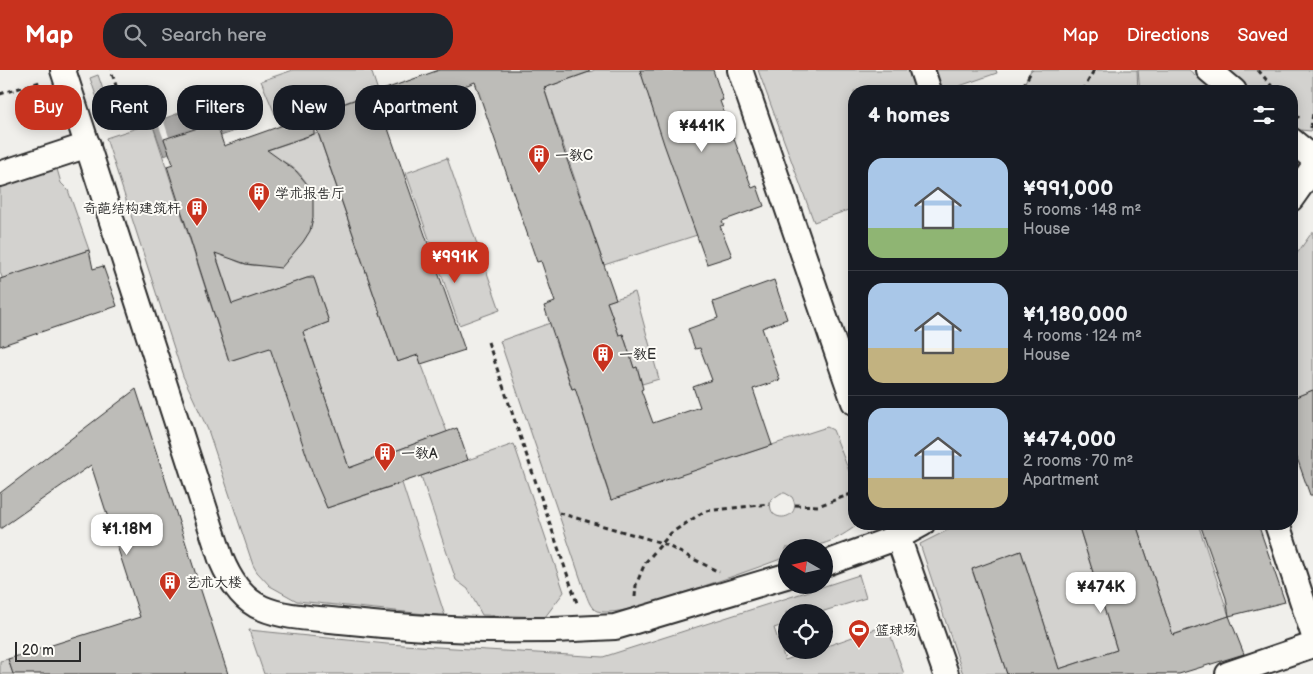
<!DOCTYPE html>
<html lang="en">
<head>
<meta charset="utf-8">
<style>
	:root { --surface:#171b24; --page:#20242c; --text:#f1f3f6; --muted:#9ea1a6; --line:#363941; --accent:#c8321e }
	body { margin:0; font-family:"Balsamiq Sans","LXGW WenKai TC",sans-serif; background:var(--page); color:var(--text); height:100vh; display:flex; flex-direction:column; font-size:19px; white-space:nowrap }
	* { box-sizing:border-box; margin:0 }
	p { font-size:16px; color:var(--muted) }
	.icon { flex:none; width:28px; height:28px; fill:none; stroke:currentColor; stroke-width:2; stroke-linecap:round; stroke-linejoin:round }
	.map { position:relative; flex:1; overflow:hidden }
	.panel { position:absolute; left:848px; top:15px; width:450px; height:445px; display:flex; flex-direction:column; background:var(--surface); border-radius:20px; box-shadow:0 2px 12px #0003 }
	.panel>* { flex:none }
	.top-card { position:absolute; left:15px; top:15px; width:475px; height:45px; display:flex; gap:10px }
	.needle { width:32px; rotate:279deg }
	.controls { position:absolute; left:778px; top:469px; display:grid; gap:10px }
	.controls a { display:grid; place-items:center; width:55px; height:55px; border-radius:50%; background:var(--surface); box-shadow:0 2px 12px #0003; font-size:25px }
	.scale { position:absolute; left:15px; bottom:12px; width:66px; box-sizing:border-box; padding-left:5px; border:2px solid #2b2b2b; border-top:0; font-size:14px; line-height:18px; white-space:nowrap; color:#2b2b2b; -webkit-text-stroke:4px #fdfcf7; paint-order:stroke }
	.price { position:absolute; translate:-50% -42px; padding:0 11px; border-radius:10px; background:#fff; color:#222; font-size:16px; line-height:32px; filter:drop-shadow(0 1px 2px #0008) }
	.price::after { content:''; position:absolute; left:50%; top:30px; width:15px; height:11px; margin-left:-8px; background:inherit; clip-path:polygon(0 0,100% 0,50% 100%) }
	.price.active { background:var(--accent); color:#fff }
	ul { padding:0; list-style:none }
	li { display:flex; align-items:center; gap:15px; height:125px; padding:0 20px }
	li+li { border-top:1px solid var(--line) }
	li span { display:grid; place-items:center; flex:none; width:140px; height:100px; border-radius:15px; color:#555 }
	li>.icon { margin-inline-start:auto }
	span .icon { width:60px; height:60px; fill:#fffc; stroke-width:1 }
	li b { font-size:21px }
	h2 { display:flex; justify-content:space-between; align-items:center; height:60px; padding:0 20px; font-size:21px }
	.chip { padding:0 18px; border-radius:20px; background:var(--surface); box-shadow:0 2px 12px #0003; font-size:18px; line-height:45px }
	.chip.active { background:var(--accent); color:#fff }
	header { display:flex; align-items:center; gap:30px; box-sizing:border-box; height:70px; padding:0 25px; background:var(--accent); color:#fff }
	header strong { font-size:24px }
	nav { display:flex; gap:28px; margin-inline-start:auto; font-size:18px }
	.search { width:350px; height:45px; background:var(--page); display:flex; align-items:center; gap:12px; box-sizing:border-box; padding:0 18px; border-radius:20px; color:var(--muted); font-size:19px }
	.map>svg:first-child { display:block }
	.green { fill:#d3d2cf; stroke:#7f7e7d; fill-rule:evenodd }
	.water { fill:#aaa9a7; stroke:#777775 }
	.pier { fill:#f0efeb }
	.building { fill:#bdbcb8; stroke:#2b2b2b }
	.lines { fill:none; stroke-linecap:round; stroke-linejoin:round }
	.minor-casing { stroke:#2b2b2b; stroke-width:28 }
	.path { stroke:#2b2b2b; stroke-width:3; stroke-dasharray:5 4; stroke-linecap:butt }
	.minor { stroke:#fdfcf7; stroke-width:24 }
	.labels { text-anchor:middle; stroke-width:4; stroke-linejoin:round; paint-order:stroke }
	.poi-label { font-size:14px; fill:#2b2b2b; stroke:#fdfcf7; text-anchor:start }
</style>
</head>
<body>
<header>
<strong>Map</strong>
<div class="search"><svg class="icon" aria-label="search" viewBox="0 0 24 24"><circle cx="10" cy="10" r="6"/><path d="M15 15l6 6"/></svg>Search here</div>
<nav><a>Map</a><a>Directions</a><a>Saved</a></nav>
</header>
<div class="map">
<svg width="1313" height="604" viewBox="0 0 1313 604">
	<rect width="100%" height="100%" fill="#f0efeb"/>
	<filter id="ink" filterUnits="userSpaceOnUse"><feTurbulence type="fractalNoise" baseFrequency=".02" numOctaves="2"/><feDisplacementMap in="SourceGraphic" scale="10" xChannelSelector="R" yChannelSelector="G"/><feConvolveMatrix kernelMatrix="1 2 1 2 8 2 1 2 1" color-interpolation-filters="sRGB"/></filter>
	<g filter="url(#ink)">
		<g class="green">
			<path d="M293 0H371L378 21 280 56 261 11Z"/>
			<path d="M595 0H640L697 165 604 195 544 18Z"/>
			<path d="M758 0H910L917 21H854V138L814 152Z"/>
			<path d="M932 0H996L997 3 945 21H940Z"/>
			<path d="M1031 0H1137L1138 21H1035L1023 16Z"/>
			<path d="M1138 0H1189L1215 21H1140Z"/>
			<path d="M1225 0H1313V57L1311 61 1300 60 1291 53V21H1250Z"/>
			<path d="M98 5 107 31 99 34 90 8Z"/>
			<path d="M152 53 229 291 249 284 208 161C213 168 218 177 224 183 251 207 294 194 308 163 311 158 310 151 310 144 310 137 312 128 310 121 305 106 290 92 274 88 266 86 256 87 247 87L318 63 397 292 418 285 447 362 349 398 303 262 329 252 313 206 253 227 327 438 402 413 445 546 297 531 270 516 257 502 253 495 208 360 183 306 106 68Z"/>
			<path d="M447 88 500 240 459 255 406 103Z"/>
			<path d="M57 99 61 113 68 120 89 180 3 210 0 202V117Z"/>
			<path d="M1313 161V320L1291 329V192Z"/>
			<path d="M635 222 659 309 642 314 637 297 634 298 623 264 619 265 607 232Z"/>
			<path d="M575 244 555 271 572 319 604 308 581 338 593 372 611 381 596 386 611 430 660 413 653 392 735 387 827 357 833 360 854 414V454H857L856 456C829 475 818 477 786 478V487C749 501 711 514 673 526 654 532 616 546 597 541 590 538 588 529 585 522L500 271ZM781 423H785L792 427C805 450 765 456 771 430Z"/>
			<path d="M514 374 564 522 545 547 482 545 468 519 456 510 421 406Z"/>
			<path d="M960 454H1078L1117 580 1059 599 1021 481 972 500 1007 604H963L920 474Z"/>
			<path d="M1136 454H1198L1229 546 1160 569 1167 547Z"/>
			<path d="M859 505 866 528 821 542H786V554L774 558 785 590 816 580H824V577L887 555 904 604H264L249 560 387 574 603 587Z"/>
			<path d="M8 589 13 604H0V591Z"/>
		</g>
		<path class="water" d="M209 32 213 44 226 39 235 61 164 86 152 53Z"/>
		<path class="pier" d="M209 32 220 62 168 80 157 51 163 49 169 67 211 53 205 34Z"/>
		<g class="building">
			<path d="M439 0H589V2L544 18 565 84 616 229 607 232 619 265 623 264 634 298 637 297 643 319 641 320 653 353 700 337 693 317 712 310 700 278 695 279 688 259 718 248 713 232 774 210 787 249 762 258 780 310 753 319 772 375 660 412 661 413 611 430 575 318 572 319 544 236 555 232 541 191 537 192 475 12 384 47 465 280 421 294 418 285 397 292 314 51V64L267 80 296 101 313 121V148L310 161 303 172 281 198 246 194 215 183 232 234 307 208H314L329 252 303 262 349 398 457 358 468 390 327 438 315 410 270 278 229 291 167 96 173 94 164 69 216 52 224 76Z"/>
			<path d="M640 0H713L723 30 720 31 752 118 757 116 764 136 722 151 724 155 720 156 732 186 707 194 664 74Z"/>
			<path d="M89 180 93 199 103 196 117 236 0 276V209Z"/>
			<path d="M136 319 228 604H13L8 589 140 547 91 395 0 459V423Z"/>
			<path d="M1313 320V425H1310L1291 371V329Z"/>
			<path d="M1078 454H1136L1173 565 1229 546 1244 584 1179 604H1007L972 499 1021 481 1059 599 1117 580Z"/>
			<path d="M1200 454H1258L1285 532 1229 546 1226 528Z"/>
		</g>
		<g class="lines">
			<g class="minor-casing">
				<g id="minor">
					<path d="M63 0 221 489C229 508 242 530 262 538 285 548 315 548 341 551 432 561 523 563 615 557L786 506"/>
					<path d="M740 0 854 332"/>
					<path d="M922 0 929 21"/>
					<path d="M1209 0 1234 21"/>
					<path d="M1291 70 1313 88"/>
					<path d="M0 104 88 75"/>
					<path d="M1291 129 1313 98"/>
					<path d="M894 454 898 467 946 604"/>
					<path d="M1277 454 1313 563"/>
					<path d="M824 494 898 467 922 454"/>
					<path d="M1228 604 1313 575"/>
				</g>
			</g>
			<g class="path">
				<path d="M1258 0 1276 21"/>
				<path d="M1023 16 1032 0"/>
				<path d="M1083 21 1094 0"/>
				<path d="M0 24 43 11"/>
				<path d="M1291 39 1299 48"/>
				<path d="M104 53 126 47 111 0"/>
				<path d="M1311 58 1313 43"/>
				<path d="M488 272 578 536"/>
				<path d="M795 435 818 436 854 423"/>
				<path d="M559 443 662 473 719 502"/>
				<path d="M635 527 636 515 645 493 671 463 705 441 770 434"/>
			</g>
			<use href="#minor" class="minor"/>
		</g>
	</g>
	<defs>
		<g id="building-pin" transform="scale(1.125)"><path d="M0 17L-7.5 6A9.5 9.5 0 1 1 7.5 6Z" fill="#c8321e" stroke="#fdfcf7"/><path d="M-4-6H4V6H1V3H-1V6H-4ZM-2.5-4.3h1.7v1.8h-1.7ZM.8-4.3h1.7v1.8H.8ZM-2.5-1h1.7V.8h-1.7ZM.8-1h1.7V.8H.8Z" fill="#fff"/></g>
		<g id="stadium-pin" transform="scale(1.125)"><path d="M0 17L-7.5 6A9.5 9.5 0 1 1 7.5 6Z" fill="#c8321e" stroke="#fdfcf7"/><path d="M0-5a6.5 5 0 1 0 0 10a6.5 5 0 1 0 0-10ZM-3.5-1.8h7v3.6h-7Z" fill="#fff"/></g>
	</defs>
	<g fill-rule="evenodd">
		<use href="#building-pin" x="539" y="85"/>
		<use href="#building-pin" x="259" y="123"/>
		<use href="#building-pin" x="197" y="138"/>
		<use href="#building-pin" x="603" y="284"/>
		<use href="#building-pin" x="385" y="383"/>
		<use href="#building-pin" x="170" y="512"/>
		<use href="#stadium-pin" x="859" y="560"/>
	</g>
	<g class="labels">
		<g class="poi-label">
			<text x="555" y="90">一教C</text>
			<text x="275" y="128">学术报告厅</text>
			<text x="181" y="143" text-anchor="end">奇葩结构建筑杆</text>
			<text x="619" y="289">一教E</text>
			<text x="401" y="388">一教A</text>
			<text x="186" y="517">艺术大楼</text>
			<text x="875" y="565">篮球场</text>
		</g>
	</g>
</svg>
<div class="controls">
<a><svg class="needle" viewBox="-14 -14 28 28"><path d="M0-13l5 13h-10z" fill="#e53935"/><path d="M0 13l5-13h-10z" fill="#9ea1a6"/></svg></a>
<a><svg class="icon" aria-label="locate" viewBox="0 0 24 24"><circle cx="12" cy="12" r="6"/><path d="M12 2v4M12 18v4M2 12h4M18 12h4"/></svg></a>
</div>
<div class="scale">20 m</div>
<b class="price" style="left:702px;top:83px">¥441K</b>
<b class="price active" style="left:455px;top:214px">¥991K</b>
<b class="price" style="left:127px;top:486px">¥1.18M</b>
<b class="price" style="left:1101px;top:544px">¥474K</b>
<div class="top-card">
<a class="chip active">Buy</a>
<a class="chip">Rent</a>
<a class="chip">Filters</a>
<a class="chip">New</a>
<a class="chip">Apartment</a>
</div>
<section class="panel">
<h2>4 homes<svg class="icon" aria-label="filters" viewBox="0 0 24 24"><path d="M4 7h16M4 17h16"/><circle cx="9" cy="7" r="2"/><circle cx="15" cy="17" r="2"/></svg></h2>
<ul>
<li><span style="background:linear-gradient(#a9c7e8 70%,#8fb573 0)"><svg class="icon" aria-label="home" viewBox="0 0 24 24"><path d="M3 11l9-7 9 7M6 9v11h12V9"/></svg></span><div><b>¥991,000</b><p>5 rooms · 148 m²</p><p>House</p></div></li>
<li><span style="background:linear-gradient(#a9c7e8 65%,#c2b280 0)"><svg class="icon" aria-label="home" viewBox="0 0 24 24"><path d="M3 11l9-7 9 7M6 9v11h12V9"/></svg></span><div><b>¥1,180,000</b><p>4 rooms · 124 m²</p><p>House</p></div></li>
<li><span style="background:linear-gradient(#a9c7e8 70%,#c2b280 0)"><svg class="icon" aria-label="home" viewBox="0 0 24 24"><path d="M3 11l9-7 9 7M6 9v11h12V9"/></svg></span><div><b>¥474,000</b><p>2 rooms · 70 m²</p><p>Apartment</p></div></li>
</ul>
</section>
</div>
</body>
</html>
